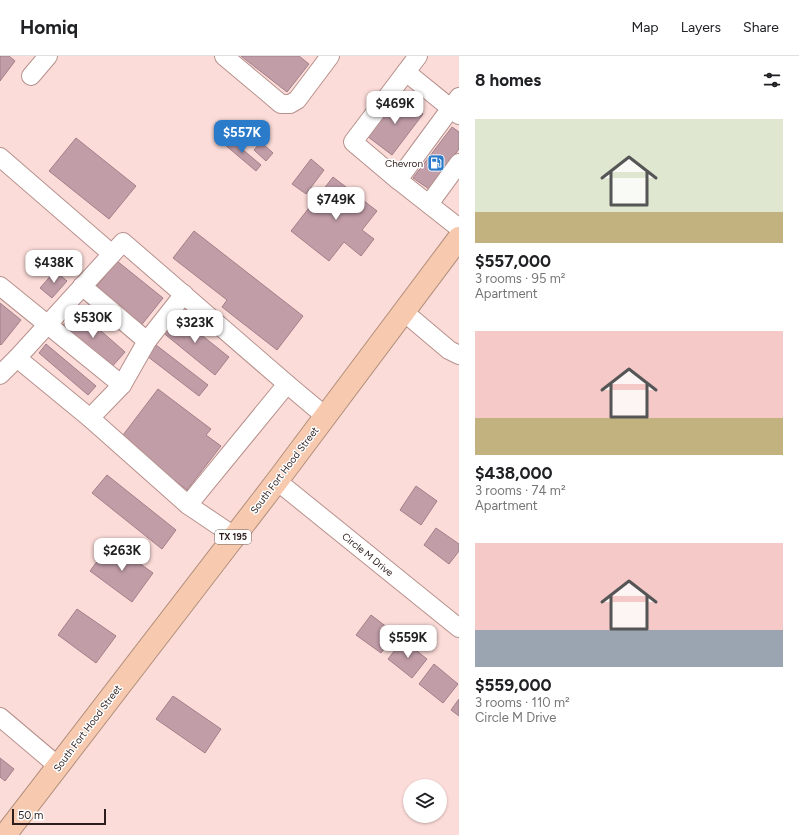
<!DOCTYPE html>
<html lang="en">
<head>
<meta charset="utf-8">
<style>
	:root { --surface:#fff; --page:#f6f6f6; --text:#202124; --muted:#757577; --line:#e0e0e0; --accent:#2a7bca }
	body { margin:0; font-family:Figtree,sans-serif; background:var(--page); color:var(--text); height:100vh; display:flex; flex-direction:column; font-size:15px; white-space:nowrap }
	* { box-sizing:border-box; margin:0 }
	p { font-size:13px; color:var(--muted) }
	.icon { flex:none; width:22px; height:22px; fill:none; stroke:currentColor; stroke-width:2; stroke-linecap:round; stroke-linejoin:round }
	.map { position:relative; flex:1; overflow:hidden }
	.details { display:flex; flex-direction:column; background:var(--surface); width:340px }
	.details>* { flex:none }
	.tools { position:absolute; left:403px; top:723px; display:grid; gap:8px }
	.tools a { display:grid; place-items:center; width:44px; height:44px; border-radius:50%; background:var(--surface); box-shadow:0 1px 3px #0004; font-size:20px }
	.scale { position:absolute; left:12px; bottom:10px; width:94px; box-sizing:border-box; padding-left:4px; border:2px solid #2d1e1d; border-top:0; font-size:11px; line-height:14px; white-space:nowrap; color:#2d1e1d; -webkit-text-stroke:3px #fff; paint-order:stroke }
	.price { position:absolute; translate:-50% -34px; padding:0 9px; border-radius:8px; background:#fff; color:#222; font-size:13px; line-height:26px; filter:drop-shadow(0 1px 2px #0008) }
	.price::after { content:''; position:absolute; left:50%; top:24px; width:12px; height:9px; margin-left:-6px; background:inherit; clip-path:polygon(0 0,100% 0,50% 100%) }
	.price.on { background:var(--accent); color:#fff }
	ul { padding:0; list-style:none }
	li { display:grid; align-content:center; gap:8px; height:212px; padding:0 16px }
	li span { display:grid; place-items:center; height:124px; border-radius:0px; color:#555 }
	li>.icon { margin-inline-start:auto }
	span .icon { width:72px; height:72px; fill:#fffc; stroke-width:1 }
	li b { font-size:17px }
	h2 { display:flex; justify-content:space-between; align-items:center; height:48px; padding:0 16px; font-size:17px }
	header { display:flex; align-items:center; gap:24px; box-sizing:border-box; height:56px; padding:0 20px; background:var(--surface); border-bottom:1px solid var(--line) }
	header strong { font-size:19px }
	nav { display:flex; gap:22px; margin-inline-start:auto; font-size:14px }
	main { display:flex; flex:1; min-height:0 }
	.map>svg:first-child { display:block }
	.building { fill:#c19da8; stroke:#a27f89 }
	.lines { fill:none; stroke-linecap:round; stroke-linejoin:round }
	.minor-casing { stroke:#b6918d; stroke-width:20 }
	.highway-casing { stroke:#b08e7c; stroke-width:24 }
	.minor { stroke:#fff; stroke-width:18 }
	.highway { stroke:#f7caaf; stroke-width:22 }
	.labels { text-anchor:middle; stroke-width:3; stroke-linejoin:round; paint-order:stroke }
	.shield { fill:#fff; stroke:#6c6261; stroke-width:1 }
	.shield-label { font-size:9px; font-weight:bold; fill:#2d1e1d }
	.poi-label { font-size:10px; fill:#2d1e1d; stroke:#fff; text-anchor:end }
	.street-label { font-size:10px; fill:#2d1e1d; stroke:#fff }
</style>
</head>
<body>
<header>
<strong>Homiq</strong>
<nav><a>Map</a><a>Layers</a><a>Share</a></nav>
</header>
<main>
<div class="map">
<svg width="459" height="779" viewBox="0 0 459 779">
	<rect width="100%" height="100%" fill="#fcdcd8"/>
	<g class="building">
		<path d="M0 0H9L15 5 0 25Z"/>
		<path d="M241 0H299L309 8 287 36Z"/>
		<path d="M398 39 423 58 392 99 367 80Z"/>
		<path d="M452 71 459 76V93L429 133 413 122Z"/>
		<path d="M76 82 136 130 109 163 49 115Z"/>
		<path d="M229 82 261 109 256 115 224 88Z"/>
		<path d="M261 86 273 97 266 105 254 94Z"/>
		<path d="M311 103 324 114 306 138 292 128Z"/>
		<path d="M333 121 377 155 362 174 374 183 361 200 344 186 329 205 291 175Z"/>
		<path d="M194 175 303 260 277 294 222 251 227 244 173 202Z"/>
		<path d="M117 205 163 242 139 272 93 235Z"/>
		<path d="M55 215 67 225 52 242 40 232Z"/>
		<path d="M0 247 21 264 1 289 0 288Z"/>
		<path d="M77 254 125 296 110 313 61 271Z"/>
		<path d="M175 258 229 301 215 319 161 275Z"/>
		<path d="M46 288 96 330 88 339 39 297Z"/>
		<path d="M156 289 208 329 199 340 147 300Z"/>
		<path d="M158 333 211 373 206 379 221 390 187 434 120 383Z"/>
		<path d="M107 419 176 474 162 493 92 437Z"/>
		<path d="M416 430 437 445 421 469 400 454Z"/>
		<path d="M436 472 459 488V495L449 508 424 489Z"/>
		<path d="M111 487 153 517 132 546 90 515Z"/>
		<path d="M77 553 116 580 96 607 58 579Z"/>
		<path d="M371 559 396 578 381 597 356 579Z"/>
		<path d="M403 584 427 603 412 622 388 603Z"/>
		<path d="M434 608 458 628 443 647 419 628Z"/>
		<path d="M173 640 221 673 205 697 156 663Z"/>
		<path d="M459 643V660L451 654Z"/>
		<path d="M0 702 14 713 5 725 0 721Z"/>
	</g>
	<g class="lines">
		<g class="minor-casing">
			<g id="minor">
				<path d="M224 0 281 48H290L297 44 330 0"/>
				<path d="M406 16 459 59"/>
				<path d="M31 20 48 0"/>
				<path d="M459 41 398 124 459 172"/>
				<path d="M0 101 112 198"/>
				<path d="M398 124 353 86 418 0"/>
				<path d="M429 148 459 107"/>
				<path d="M0 230 122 329"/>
				<path d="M82 230 147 285"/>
				<path d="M404 256 449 294 459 299"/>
				<path d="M0 319 17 302"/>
				<path d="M90 362 122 329 147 285 184 238"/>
				<path d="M277 425 459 572"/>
				<path d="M188 449 287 328"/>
				<path d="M234 480 188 449 90 362 17 302 123 186 287 328 325 360"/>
				<path d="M0 661 58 710"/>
			</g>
		</g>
		<g class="highway-casing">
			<path id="highway" d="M5 779 277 425 459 182"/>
		</g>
		<use href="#minor" class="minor"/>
		<use href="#highway" class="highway"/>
	</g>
	<defs>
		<g id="fuel-square" transform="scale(0.9)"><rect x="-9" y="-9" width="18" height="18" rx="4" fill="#2a7bca" stroke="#fff"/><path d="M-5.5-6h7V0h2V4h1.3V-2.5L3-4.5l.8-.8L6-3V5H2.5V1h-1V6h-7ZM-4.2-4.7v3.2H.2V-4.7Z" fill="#fff"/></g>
	</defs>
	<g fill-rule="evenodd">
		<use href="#fuel-square" x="436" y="107"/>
	</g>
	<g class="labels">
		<rect class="shield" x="215" y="474" width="36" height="14" rx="3"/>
		<g class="shield-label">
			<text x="233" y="484">TX 195</text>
		</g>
		<g class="poi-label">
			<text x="423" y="111">Chevron</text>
		</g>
		<g class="street-label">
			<text transform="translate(284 414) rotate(-53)" y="4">South Fort Hood Street</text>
			<text transform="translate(368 498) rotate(39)" y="4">Circle M Drive</text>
			<text transform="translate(87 672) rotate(-53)" y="4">South Fort Hood Street</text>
		</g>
	</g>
</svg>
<div class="tools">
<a><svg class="icon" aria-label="layers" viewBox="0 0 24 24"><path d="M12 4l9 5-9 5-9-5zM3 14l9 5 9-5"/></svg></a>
</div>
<div class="scale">50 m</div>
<b class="price" style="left:395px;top:69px">$469K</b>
<b class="price on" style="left:242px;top:98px">$557K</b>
<b class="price" style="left:336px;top:165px">$749K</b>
<b class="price" style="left:54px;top:228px">$438K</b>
<b class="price" style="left:93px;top:283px">$530K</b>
<b class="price" style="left:195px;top:288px">$323K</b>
<b class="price" style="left:122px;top:516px">$263K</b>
<b class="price" style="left:408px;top:603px">$559K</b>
</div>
<section class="details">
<h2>8 homes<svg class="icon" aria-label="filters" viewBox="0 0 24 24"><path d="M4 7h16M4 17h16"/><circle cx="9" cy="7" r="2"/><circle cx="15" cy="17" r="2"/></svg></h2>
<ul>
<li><span style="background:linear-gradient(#dfe7d0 75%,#c2b280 0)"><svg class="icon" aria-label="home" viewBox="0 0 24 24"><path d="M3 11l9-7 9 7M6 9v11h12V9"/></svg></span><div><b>$557,000</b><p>3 rooms · 95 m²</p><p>Apartment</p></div></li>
<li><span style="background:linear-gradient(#f6c9c9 70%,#c2b280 0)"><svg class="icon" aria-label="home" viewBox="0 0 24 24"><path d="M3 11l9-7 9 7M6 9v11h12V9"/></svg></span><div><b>$438,000</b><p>3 rooms · 74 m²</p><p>Apartment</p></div></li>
<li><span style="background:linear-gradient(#f6c9c9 70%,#9aa5b1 0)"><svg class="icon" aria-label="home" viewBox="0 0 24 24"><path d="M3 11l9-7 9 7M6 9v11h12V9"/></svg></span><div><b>$559,000</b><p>3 rooms · 110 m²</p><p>Circle M Drive</p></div></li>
</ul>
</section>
</main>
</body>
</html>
